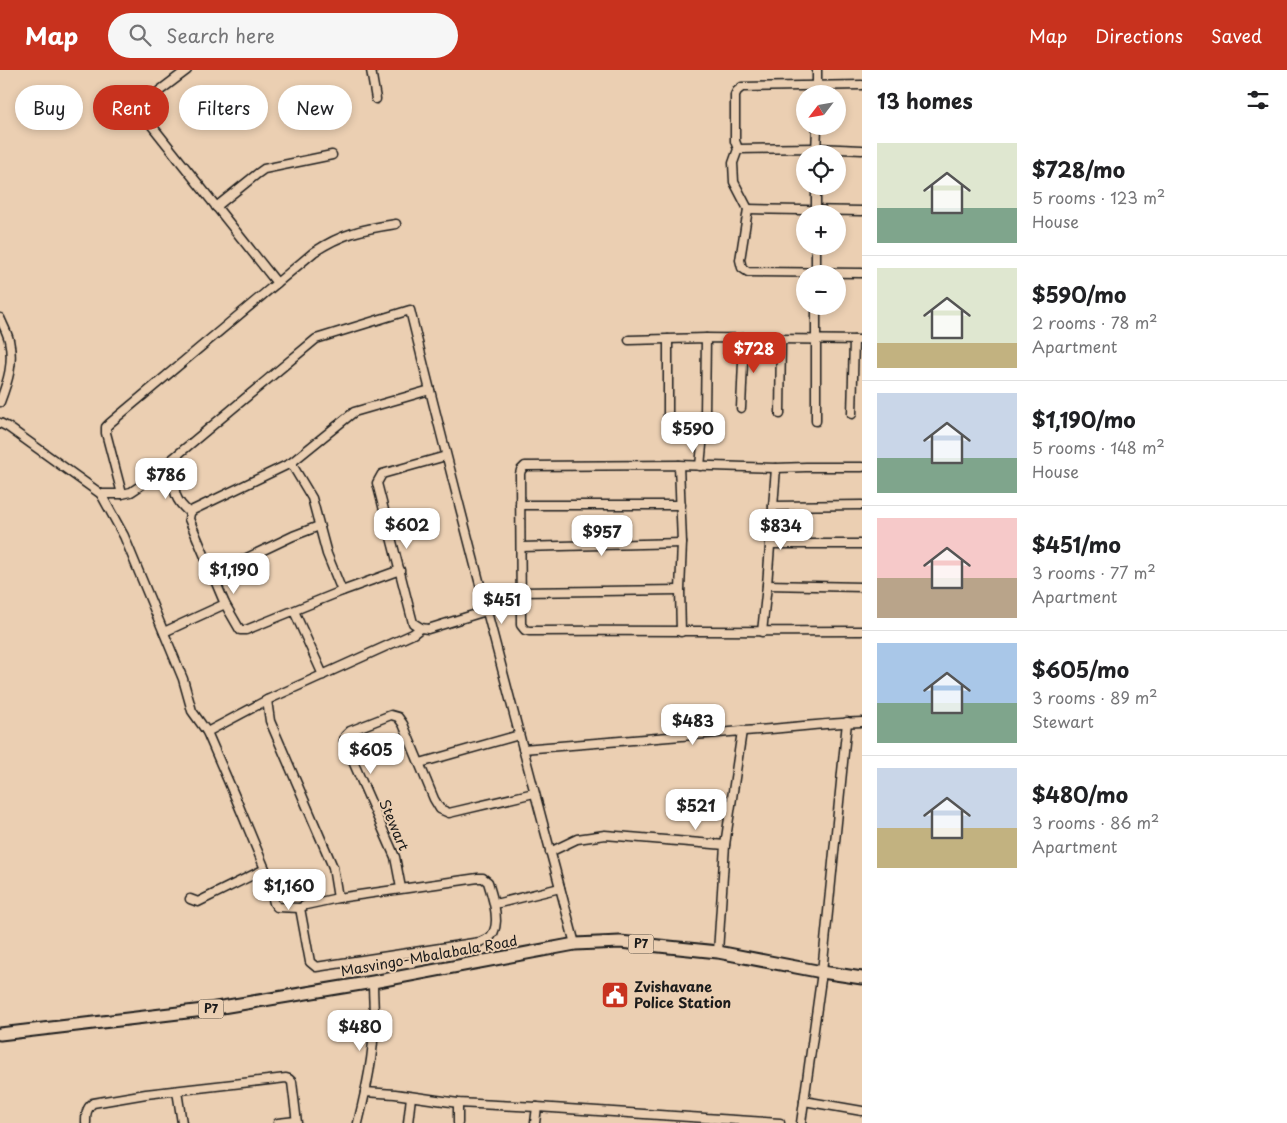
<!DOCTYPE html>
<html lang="en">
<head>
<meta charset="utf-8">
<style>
	:root { --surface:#fff; --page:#f6f6f6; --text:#202124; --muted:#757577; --line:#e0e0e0; --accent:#c8321e }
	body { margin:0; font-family:"Playpen Sans",sans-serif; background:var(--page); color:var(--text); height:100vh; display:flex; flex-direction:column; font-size:19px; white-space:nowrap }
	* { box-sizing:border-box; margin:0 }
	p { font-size:16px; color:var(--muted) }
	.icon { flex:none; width:28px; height:28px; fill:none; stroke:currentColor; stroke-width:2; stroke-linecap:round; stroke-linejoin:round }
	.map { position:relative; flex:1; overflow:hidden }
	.drawer { display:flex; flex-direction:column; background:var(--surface); width:425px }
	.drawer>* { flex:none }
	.top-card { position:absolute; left:15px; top:15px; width:475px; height:45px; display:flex; gap:10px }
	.needle { width:32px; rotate:239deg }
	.tools { position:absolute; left:796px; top:15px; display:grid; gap:10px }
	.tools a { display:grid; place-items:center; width:50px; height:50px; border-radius:50%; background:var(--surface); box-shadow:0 2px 8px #0003; font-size:25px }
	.price { position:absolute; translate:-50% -42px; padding:0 11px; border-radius:10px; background:#fff; color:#222; font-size:16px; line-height:32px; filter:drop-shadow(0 1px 2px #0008) }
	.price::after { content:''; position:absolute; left:50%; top:30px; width:15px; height:11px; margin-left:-8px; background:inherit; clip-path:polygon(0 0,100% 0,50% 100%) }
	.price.on { background:var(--accent); color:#fff }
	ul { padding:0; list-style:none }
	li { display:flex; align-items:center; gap:15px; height:125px; padding:0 15px }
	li+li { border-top:1px solid var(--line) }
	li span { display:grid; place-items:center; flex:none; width:140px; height:100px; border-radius:0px; color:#555 }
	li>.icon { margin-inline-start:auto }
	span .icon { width:60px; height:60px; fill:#fffc; stroke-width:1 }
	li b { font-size:21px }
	h2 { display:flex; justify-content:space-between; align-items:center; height:60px; padding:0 15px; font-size:21px }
	.chip { padding:0 18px; border-radius:22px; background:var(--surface); box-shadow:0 2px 8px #0003; font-size:18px; line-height:45px }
	.chip.on { background:var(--accent); color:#fff }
	header { display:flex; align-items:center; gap:30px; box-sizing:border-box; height:70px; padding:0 25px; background:var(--accent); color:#fff }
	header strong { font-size:24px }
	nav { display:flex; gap:28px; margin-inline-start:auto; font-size:18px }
	.search { width:350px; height:45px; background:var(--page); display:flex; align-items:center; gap:12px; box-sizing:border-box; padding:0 18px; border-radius:28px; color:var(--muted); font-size:19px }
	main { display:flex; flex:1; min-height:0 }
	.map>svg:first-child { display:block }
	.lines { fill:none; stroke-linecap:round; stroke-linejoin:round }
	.minor-casing { stroke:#1c1c1c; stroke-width:11 }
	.highway-casing { stroke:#1c1c1c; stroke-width:15 }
	.minor { stroke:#ebcfb2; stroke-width:8 }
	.highway { stroke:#ebcfb2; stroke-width:11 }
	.labels { text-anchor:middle; stroke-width:4; stroke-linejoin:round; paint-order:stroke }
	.shield { fill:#ebcfb2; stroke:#5a5249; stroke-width:1 }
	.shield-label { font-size:12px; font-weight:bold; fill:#1c1c1c }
	.street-label { font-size:14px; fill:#1c1c1c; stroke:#ebcfb2 }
	.poi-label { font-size:14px; font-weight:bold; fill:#1c1c1c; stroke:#ebcfb2; text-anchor:start }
</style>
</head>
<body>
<header>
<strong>Map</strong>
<div class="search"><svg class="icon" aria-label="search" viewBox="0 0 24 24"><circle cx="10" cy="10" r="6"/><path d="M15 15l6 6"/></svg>Search here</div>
<nav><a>Map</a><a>Directions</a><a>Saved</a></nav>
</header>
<main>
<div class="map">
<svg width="862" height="1053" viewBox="0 0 862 1053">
	<rect width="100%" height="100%" fill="#ebcfb2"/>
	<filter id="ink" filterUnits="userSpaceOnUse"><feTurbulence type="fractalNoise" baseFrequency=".02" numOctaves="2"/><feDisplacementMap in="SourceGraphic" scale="10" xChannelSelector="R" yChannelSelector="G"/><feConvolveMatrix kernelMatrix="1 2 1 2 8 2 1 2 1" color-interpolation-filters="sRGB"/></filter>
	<g filter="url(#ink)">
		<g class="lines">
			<g class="minor-casing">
				<g id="minor">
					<path d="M187 0 150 28C144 34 144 38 145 47L277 213"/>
					<path d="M371 0 376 29"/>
					<path d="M862 15 742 17 737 21 735 25V71L738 79 733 93 734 112 748 139 740 190 742 198 748 202 862 203"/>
					<path d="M817 24V0"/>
					<path d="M738 79 817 78 862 80"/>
					<path d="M816 84 817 56"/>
					<path d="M216 137 257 104 264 99 332 85"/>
					<path d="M748 139 862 141"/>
					<path d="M816 144V116"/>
					<path d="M816 204V176"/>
					<path d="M816 236V351"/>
					<path d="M0 248C3 255 7 262 9 270 14 293 8 311 0 332"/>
					<path d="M668 269V358L673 360 703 359"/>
					<path d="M629 270 706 268 862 270"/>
					<path d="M741 338 744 268"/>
					<path d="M780 344 781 269"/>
					<path d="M852 344 854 270"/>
					<path d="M0 353 8 357 101 424H122L131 422 140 416 316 269 410 240C462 452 519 663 575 874"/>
					<path d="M446 386 382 404 377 413 413 553 421 558 428 559 486 541"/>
					<path d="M291 393 193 440 190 443 189 449 225 534 240 560H246L342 521 400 500"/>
					<path d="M164 395 174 400C174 421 173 429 190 443"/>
					<path d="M679 395 682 473 680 520 681 562"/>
					<path d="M700 396 705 344 706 268"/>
					<path d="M862 397H806L776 398 679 395 525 396 521 400 520 404 521 555 525 560 529 561C640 560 751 562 862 561"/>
					<path d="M101 424 124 466 183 609 192 641 207 662 236 729 265 799 274 833 277 837 300 838"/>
					<path d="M122 424 106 363V357L110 353 314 182C343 163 363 159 396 154"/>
					<path d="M520 435H681"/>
					<path d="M773 436 862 435"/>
					<path d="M770 474H862"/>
					<path d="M521 477 682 473"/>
					<path d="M213 504 293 466 319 456"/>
					<path d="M767 515 862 517"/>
					<path d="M342 521 327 484 312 428 291 393 354 342 430 320"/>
					<path d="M520 522 680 520"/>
					<path d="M294 541 323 605"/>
					<path d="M164 562 225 534"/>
					<path d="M762 562 767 515 776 398"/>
					<path d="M267 630 270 651 333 797 338 828"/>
					<path d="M207 662 267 630 413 564 421 558"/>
					<path d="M523 679 742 661C782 659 822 653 862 652"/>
					<path d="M420 693 519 665"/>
					<path d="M725 775 742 661"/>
					<path d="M550 782 577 769 605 765 725 775 718 882"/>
					<path d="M478 808H483L488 812C492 826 502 854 491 866 488 869 484 870 480 872L316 897 310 892 300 838 306 835 338 828Z"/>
					<path d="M401 818 395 787 344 671 345 666 350 661 391 645 398 647 403 654 434 729 440 739 449 743 534 723"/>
					<path d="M190 829 198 832 265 799"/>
					<path d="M495 834 560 818"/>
					<path d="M177 1021 182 1053"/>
					<path d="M365 1022 395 1024 458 1033 537 1037 780 1053"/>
					<path d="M804 1031 862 1041"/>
					<path d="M86 1053C86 1045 86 1038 93 1033L146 1024 286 1008 289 1009 292 1012 297 1053"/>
					<path d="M278 1053 296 1051"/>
					<path d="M358 1053C366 1020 374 985 374 950 374 937 373 924 373 912"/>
					<path d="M408 1053 411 1027"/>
					<path d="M458 1053V1033"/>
					<path d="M535 1053 537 1037"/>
					<path d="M801 1053 822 902 847 652"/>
				</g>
			</g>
			<g class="highway-casing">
				<path id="highway" d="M0 964 204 940 373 912 575 874 620 872 718 882 822 902 862 908"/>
			</g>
			<use href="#minor" class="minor"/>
			<use href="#highway" class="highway"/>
		</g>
	</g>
	<defs>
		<g id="civic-square" transform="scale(1.4375)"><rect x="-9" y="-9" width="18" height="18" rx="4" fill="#c8321e" stroke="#ebcfb2"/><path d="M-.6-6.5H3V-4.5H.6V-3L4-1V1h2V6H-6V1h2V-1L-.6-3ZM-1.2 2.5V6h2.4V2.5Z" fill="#fff"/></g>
	</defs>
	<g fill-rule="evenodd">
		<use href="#civic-square" x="615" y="925"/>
	</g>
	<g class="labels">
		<g class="shield">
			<rect x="628.5" y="864.5" width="25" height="19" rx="4"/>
			<rect x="198.5" y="929.5" width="25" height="19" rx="4"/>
		</g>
		<g class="shield-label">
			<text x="641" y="878">P7</text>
			<text x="211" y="943">P7</text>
		</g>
		<g class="street-label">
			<text transform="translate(394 755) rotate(67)" y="5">Stewart</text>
			<text transform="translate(429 886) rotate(-10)" y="5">Masvingo-Mbalabala Road</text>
		</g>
		<g class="poi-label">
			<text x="634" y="922">Zvishavane<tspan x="634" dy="16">Police Station</tspan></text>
		</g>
	</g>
</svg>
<div class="tools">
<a><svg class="needle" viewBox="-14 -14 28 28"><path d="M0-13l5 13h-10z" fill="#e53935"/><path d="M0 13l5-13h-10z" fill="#757577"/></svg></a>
<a><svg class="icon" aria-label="locate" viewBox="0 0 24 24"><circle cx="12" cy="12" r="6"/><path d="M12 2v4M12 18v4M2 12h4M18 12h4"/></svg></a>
<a>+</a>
<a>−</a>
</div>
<b class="price on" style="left:754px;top:304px">$728</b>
<b class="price" style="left:693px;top:384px">$590</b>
<b class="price" style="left:166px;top:430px">$786</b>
<b class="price" style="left:407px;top:480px">$602</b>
<b class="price" style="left:781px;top:481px">$834</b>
<b class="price" style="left:602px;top:487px">$957</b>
<b class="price" style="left:234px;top:525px">$1,190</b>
<b class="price" style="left:502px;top:555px">$451</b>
<b class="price" style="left:693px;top:676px">$483</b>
<b class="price" style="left:371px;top:705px">$605</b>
<b class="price" style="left:696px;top:761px">$521</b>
<b class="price" style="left:289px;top:841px">$1,160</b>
<b class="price" style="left:360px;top:982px">$480</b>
<div class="top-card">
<a class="chip">Buy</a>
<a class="chip on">Rent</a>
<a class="chip">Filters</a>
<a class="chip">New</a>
</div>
</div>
<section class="drawer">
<h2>13 homes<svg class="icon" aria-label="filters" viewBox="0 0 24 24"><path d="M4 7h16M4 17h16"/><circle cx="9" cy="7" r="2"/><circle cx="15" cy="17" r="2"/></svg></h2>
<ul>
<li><span style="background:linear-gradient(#dfe7d0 65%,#7fa58c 0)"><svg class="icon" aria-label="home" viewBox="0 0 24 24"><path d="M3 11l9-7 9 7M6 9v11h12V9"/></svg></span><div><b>$728/mo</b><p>5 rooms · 123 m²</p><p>House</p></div></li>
<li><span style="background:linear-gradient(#dfe7d0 75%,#c2b280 0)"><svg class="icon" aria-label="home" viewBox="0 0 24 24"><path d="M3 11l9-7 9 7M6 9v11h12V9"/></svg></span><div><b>$590/mo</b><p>2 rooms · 78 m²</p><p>Apartment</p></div></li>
<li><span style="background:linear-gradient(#c9d6e8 65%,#7fa58c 0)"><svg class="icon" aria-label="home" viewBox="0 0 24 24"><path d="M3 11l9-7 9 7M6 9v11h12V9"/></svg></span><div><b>$1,190/mo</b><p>5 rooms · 148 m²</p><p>House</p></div></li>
<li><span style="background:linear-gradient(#f6c9c9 60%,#b9a48a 0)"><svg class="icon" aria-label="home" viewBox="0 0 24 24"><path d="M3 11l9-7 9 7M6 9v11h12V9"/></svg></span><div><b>$451/mo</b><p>3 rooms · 77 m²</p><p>Apartment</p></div></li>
<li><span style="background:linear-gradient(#a9c7e8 60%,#7fa58c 0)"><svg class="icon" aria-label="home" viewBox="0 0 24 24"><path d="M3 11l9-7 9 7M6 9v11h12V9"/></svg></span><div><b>$605/mo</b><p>3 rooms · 89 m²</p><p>Stewart</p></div></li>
<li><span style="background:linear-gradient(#c9d6e8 60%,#c2b280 0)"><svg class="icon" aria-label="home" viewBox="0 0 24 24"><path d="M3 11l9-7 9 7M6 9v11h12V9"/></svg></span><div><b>$480/mo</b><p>3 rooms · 86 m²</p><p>Apartment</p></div></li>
</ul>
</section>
</main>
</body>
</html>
